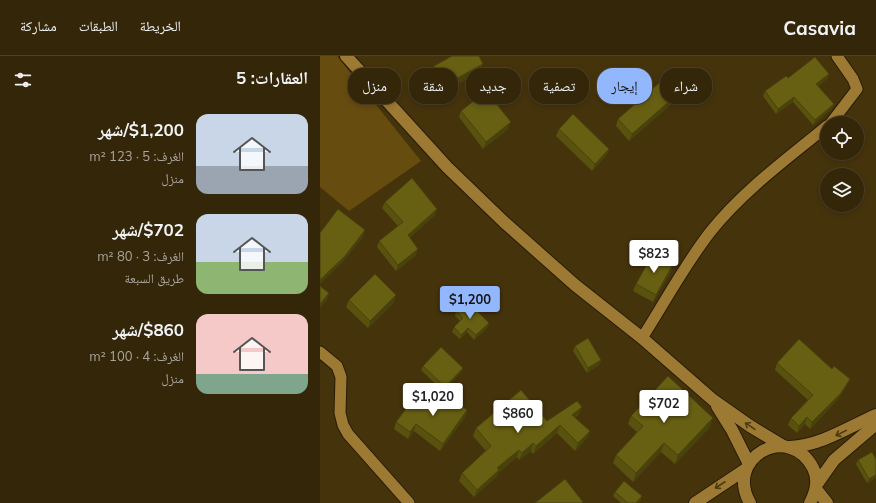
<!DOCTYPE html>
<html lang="ar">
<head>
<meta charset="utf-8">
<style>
	:root { --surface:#342609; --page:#3c2e12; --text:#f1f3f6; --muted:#a9a59c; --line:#4e432a; --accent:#92b7fd }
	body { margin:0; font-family:Mulish,"Noto Naskh Arabic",sans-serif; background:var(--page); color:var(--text); direction:rtl; height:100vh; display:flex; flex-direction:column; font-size:15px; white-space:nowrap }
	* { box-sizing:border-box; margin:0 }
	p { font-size:13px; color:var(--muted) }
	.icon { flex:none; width:22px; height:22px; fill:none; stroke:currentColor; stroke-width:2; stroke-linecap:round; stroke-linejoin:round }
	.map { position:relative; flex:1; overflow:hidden; direction:ltr }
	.sheet { display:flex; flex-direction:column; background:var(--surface); width:320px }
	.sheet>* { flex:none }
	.banner { position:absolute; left:12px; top:12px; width:380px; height:36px; direction:rtl; display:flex; gap:8px }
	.fabs { position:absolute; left:500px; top:60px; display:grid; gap:8px }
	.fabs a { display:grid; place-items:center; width:44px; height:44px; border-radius:50%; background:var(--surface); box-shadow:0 2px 6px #0003,0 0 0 1px var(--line); font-size:20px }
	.price { position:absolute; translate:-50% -34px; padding:0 9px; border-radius:4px; background:#fff; color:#222; font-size:13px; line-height:26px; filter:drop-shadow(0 1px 2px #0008) }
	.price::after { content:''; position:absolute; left:50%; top:24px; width:12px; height:9px; margin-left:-6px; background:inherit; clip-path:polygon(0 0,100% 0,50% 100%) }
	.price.current { background:var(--accent); color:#111 }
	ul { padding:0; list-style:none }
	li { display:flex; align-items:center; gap:12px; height:100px; padding:0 12px }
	li span { display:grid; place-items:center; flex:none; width:112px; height:80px; border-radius:12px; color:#555 }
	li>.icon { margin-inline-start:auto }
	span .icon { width:48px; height:48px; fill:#fffc; stroke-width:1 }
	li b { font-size:17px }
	h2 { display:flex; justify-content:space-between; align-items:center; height:48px; padding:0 12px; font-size:17px }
	.chip { padding:0 14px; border-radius:16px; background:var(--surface); box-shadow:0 2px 6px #0003,0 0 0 1px var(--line); font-size:14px; line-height:36px }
	.chip.current { background:var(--accent); color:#111 }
	header { display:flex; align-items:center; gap:24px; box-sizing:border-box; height:56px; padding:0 20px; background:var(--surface); border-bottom:1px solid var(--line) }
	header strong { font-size:19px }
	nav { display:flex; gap:22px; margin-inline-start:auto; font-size:14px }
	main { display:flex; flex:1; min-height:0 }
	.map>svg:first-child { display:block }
	.green { fill:#674c0f }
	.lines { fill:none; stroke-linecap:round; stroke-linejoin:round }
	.minor-casing { stroke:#271c06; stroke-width:13 }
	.tertiary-casing { stroke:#271c06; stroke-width:14 }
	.minor { stroke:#9d7a33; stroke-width:11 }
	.tertiary { stroke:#9d7a33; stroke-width:12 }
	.wall { fill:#59520f }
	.shaded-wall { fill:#48420d }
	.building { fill:#675f12; stroke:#48420d }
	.oneway { stroke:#4e3a10 }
</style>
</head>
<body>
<header>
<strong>Casavia</strong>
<nav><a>الخريطة</a><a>الطبقات</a><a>مشاركة</a></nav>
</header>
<main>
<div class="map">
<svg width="556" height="447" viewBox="0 0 556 447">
	<rect width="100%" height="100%" fill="#45330c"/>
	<path class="green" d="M0 0H17L101 105 29 155 0 131Z"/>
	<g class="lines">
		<g class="minor-casing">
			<g id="minor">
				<path d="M511 67 537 33 533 23 517 0"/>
				<path d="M322 282C345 246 365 208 391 175 424 134 467 103 507 70"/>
				<path d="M0 296 17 310 21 321 20 357 23 369 28 378 89 447"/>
			</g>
		</g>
		<g class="tertiary-casing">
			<g id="tertiary">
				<path d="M26 0 127 111 184 166 255 229 322 282 393 344 430 370 463 390"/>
				<path d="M397 350 412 374 429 408"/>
				<path d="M470 391C502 389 527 372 556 359"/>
				<path d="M497 428 514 404 556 368"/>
				<path d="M496 433 507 447"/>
				<path d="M375 447 426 413"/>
				<path d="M430 447C404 401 469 366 493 412 499 424 496 436 490 447"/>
			</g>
		</g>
		<use href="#minor" class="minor"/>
		<use href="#tertiary" class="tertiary"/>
	</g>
	<g class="wall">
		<path d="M114 10 161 15 123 36 112 17Z"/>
		<path d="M509 18 507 23 498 30 514 48 512 52 493 69 473 46 456 58 443 40 445 35 468 22Z"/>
		<path d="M252 25 250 30 236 48 224 39 226 34Z"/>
		<path d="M358 42 309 85 296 70 298 63Z"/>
		<path d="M141 55 188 73 163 93 139 61Z"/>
		<path d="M239 73 289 93 286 100 272 115 236 80Z"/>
		<path d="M65 146 115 159 89 182 96 199 76 215 57 191 59 185 78 170 62 152Z"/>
		<path d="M353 208 351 215 333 246 313 235 316 228Z"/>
		<path d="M29 244 74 246 48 272 26 251Z"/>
		<path d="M136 255 169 267 167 272 154 284 147 276 140 283 132 276 134 271 140 265 135 260Z"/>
		<path d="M255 290 281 304 279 309 267 317 253 295Z"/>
		<path d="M457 307 527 329 518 343 490 373 485 368 477 377 468 369 471 362 488 344 455 314Z"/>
		<path d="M103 310 143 312 141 316 123 335 101 314Z"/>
		<path d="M110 353 147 354 145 361 120 395 94 375 88 383 74 373 76 366Z"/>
		<path d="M259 358 255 362 270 375 267 382 255 395 237 377 213 398 211 395 199 404 197 401 178 417 176 421 154 441 139 425 142 417 166 395 153 380 156 372 227 365Z"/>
		<path d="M311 360 390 371 355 408 341 396 313 426 293 407 296 399 317 376 308 368Z"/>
		<path d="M556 403V422L547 427 536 408 538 404Z"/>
		<path d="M295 436 322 440 320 445 319 447H301L293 440Z"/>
	</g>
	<g class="shaded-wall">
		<path d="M163 8 161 15 123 36 125 29Z"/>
		<path d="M509 18 507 23 495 33 496 28Z"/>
		<path d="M252 25 250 30 236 48 238 43Z"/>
		<path d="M360 36 358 42 309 85 312 78Z"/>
		<path d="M474 41 473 46 456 58 458 53Z"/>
		<path d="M514 48 512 52 493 69 495 64Z"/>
		<path d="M191 66 188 73 163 93 166 86Z"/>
		<path d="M289 93 286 100 272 115 275 108Z"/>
		<path d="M117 153 115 159 85 185 88 179Z"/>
		<path d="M45 174 43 181 22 207 0 228V224Z"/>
		<path d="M98 193 96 199 76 215 78 209Z"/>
		<path d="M353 208 351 215 333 246 336 239Z"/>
		<path d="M9 237 7 244 0 252V248Z"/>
		<path d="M76 239 74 246 48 272 50 265Z"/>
		<path d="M169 267 167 272 154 284 156 279Z"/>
		<path d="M148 272 147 276 140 283 141 279Z"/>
		<path d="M281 304 279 309 267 317 268 312Z"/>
		<path d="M143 312 141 316 123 335 125 331Z"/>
		<path d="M530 323 527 329 518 343 490 373 492 366Z"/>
		<path d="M262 351 259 358 249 367 252 359Z"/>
		<path d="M147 354 145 361 120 395 123 388Z"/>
		<path d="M487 361 485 368 477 377 479 370Z"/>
		<path d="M393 362 390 371 355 408 358 399Z"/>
		<path d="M96 368 94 375 88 383 90 376Z"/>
		<path d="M240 369 237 377 213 398 216 390Z"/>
		<path d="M270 375 267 382 255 395 258 387Z"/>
		<path d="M213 387 211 395 199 404 202 397Z"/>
		<path d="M344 387 341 396 313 426 316 417Z"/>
		<path d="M199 394 197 401 178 417 176 421 154 441 157 434 177 412Z"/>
		<path d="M556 419V422L547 427 549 423Z"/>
		<path d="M322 440 320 445 319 447H316Z"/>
	</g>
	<g class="building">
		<path d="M132 0H159L163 8 125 29 114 10Z"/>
		<path d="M495 1 509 18 496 28 514 48 495 64 474 41 458 53 445 35 466 20 468 22Z"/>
		<path d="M240 16 252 25 238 43 226 34Z"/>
		<path d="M347 20 360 36 312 78 298 63Z"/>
		<path d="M166 35 191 66 166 86 141 55Z"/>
		<path d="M253 58 289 93 275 108 239 73Z"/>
		<path d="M92 122 117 153 88 179 98 193 78 209 59 185 83 166 65 146Z"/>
		<path d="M18 153 45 174 25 200 0 224V177Z"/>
		<path d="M333 197 353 208 336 239 316 228Z"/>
		<path d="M55 218 76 239 50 265 29 244Z"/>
		<path d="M0 230 9 237 0 248Z"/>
		<path d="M147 245 169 267 156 279 148 272 141 279 134 271 143 262 136 255Z"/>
		<path d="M268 282 281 304 268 312 255 290Z"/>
		<path d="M479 283 512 313 514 310 530 323 521 337 492 366 487 361 479 370 471 362 493 339 457 307Z"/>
		<path d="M121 291 143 312 125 331 103 310Z"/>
		<path d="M348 320 393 362 358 399 344 387 316 417 296 399 323 370 311 360Z"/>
		<path d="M201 334 227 365 257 345 262 351 252 359 270 375 258 387 240 369 216 390 213 387 202 397 199 394 177 412 179 414 157 434 142 417 171 390 156 372Z"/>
		<path d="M123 336 147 354 123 388 96 368 90 376 76 366 95 341 110 353Z"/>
		<path d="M552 396 556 403V419L549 423 538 404Z"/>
		<path d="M245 423 263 446 261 447H215Z"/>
		<path d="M304 425 322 440 316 447H308L295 436Z"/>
	</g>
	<defs><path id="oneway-shaft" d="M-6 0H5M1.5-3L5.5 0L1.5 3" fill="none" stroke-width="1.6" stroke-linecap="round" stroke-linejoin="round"/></defs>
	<g class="oneway">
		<use href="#oneway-shaft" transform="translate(430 370) rotate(-146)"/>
		<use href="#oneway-shaft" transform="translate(521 377) rotate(154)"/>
		<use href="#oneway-shaft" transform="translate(400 429) rotate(147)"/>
	</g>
</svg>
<div class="fabs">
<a><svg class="icon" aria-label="locate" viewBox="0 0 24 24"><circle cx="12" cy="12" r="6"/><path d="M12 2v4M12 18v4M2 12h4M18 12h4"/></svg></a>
<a><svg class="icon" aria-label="layers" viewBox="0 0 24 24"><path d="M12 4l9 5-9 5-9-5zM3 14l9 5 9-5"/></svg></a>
</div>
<b class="price" style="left:334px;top:218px">$823</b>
<b class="price current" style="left:150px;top:264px">$1,200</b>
<b class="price" style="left:113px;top:361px">$1,020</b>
<b class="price" style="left:344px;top:368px">$702</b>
<b class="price" style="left:198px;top:378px">$860</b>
<div class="banner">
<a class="chip">شراء</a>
<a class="chip current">إيجار</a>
<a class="chip">تصفية</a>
<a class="chip">جديد</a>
<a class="chip">شقة</a>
<a class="chip">منزل</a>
</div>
</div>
<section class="sheet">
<h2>العقارات: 5<svg class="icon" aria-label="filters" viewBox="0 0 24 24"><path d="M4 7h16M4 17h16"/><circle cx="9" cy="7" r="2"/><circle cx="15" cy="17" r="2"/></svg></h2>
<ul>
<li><span style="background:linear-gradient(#c9d6e8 65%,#9aa5b1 0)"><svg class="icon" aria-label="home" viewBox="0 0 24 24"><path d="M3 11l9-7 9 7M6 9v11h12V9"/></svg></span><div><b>$1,200/شهر</b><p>الغرف: 5 · 123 m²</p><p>منزل</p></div></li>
<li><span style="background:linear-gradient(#c9d6e8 60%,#8fb573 0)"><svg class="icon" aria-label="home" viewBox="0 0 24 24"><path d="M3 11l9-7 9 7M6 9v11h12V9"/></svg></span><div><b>$702/شهر</b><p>الغرف: 3 · 80 m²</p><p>طريق السبعة</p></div></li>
<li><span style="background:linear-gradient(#f6c9c9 75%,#7fa58c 0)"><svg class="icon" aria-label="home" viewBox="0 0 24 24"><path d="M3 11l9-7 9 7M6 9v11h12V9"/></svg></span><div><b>$860/شهر</b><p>الغرف: 4 · 100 m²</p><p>منزل</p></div></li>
</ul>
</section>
</main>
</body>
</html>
